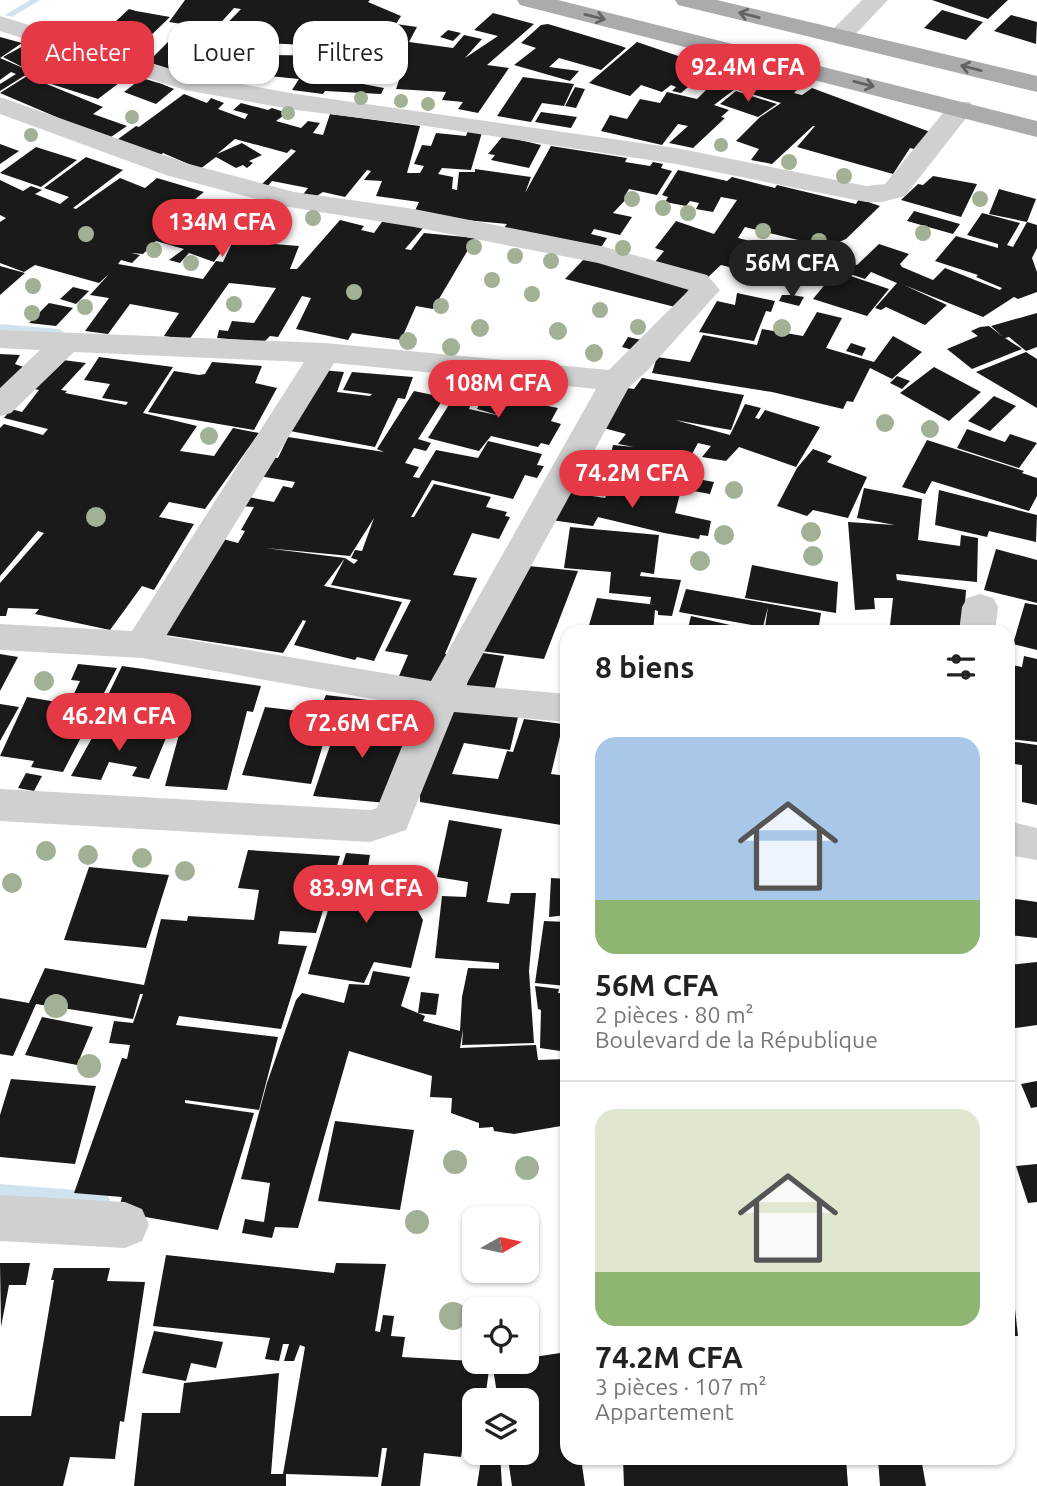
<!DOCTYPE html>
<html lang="fr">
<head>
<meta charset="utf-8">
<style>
	:root { --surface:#fff; --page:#f2f2f2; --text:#222; --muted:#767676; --line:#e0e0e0; --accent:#e63946 }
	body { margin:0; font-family:Ubuntu,sans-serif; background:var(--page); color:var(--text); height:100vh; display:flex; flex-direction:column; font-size:26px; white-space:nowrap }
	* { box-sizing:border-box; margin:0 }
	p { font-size:23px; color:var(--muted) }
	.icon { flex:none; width:38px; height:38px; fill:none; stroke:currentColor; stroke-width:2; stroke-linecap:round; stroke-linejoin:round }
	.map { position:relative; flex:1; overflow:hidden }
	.drawer { position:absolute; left:560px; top:625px; width:455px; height:840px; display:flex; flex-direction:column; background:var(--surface); border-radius:21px; box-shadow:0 2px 5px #0004 }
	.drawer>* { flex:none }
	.guide { position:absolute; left:21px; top:21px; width:434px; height:63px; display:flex; gap:14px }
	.needle { width:46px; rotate:81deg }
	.buttons { position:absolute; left:462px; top:1206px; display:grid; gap:14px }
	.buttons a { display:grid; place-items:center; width:77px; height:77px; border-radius:14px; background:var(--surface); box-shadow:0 2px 5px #0004; font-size:35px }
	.price { position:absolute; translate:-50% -60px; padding:0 16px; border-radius:24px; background:var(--accent); color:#fff; font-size:23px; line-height:46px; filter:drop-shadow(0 2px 4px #0008) }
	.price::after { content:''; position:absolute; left:50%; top:42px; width:21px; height:16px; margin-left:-10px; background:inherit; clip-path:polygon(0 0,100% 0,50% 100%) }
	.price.current { background:#222; color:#fff }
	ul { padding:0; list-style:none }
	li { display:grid; align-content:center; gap:14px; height:371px; padding:0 35px }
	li+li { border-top:2px solid var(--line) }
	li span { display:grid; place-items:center; height:217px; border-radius:21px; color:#555 }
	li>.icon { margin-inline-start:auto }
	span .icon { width:126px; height:126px; fill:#fffc; stroke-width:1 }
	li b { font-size:30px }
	h2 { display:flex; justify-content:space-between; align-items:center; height:84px; padding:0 35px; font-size:30px }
	.chip { padding:0 24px; border-radius:21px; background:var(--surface); box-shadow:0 2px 5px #0004; font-size:24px; line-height:63px }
	.chip.current { background:var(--accent); color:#fff }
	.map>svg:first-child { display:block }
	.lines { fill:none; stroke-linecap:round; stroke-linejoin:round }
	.stream { fill:#cfe2ee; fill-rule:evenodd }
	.building { fill:#1a1a1a }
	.minor { fill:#d0d0d0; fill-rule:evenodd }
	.major { fill:#ababab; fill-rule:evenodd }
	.tree { fill:#a2b095 }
	.oneway { stroke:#636363 }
</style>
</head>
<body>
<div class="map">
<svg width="1037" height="1486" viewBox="0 0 1037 1486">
	<rect width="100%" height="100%" fill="#fff"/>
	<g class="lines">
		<g class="stream">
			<path d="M30 0H40L12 17 5 15Z"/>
			<path d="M0 324 58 329 64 332 58 335 0 330Z"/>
			<path d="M0 1184 101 1192 107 1194 110 1200 107 1206 101 1208 0 1200Z"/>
		</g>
	</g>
	<g class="building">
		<path d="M185 0H370L368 2 401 16 396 24 417 27 409 42 453 48 464 35 482 39 465 58 498 36 474 30 493 13 534 24 487 65 509 68 478 113 458 109 463 102 442 100 446 92 396 89 404 66H399L397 71 339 68 338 71 365 74 363 84 384 88 381 94 325 91 323 94 292 90 299 79 259 75 270 55 350 56 352 48 371 47 348 45 350 40 309 38 307 45 264 43 237 82 196 77 216 49 201 45 175 70 146 64 181 29 213 38 241 9 234 8 215 29 169 22Z"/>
		<path d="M932 0H1008L988 19Z"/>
		<path d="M129 9 136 11 170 17 142 44 100 36Z"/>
		<path d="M942 10 983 22 966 40 924 28Z"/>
		<path d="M1011 15 1037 22 1036 44 994 31Z"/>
		<path d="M548 24 621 46 626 48 601 70 559 58 549 67 579 71 570 81 514 65 536 48 521 43 541 25Z"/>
		<path d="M448 30 461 33 453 41 440 37Z"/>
		<path d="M0 37 22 43 0 58Z"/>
		<path d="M34 40 59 51 64 48 70 52 52 61 60 66 40 77 30 74 24 76 0 91V84L16 74 11 72 0 80V58L28 70 3 57Z"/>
		<path d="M637 42 693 61 697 68 680 79 694 82 681 93 672 91 676 87 671 85 662 92 641 85 630 96 589 83Z"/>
		<path d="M75 61 99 69 97 72 123 80 98 99 45 82Z"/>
		<path d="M728 68 802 85 794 93 802 95 812 88 933 133 922 151 910 148 893 174 797 147 815 126H813L772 164 751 160 759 149 736 141 760 117 781 103 735 89 714 105 729 110 721 117 725 118 693 148 669 143 688 126 678 124 662 145 601 131 610 115 627 119 640 99 660 103 667 92 697 99Z"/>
		<path d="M27 76 103 107 93 114 127 126 108 139 0 93Z"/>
		<path d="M523 77 574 84 564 106 542 103 531 122 497 116Z"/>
		<path d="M142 78 162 84 174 89 156 104 124 92Z"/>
		<path d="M575 87 585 89 576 108 565 106Z"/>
		<path d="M736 91 777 104 758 117 720 104Z"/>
		<path d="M184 94 207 103 211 98 224 103 218 109 245 119 248 114 233 110 241 103 268 110 272 108 287 113 276 121 301 128 308 121 320 123 313 133 323 135 330 114 420 126 407 173H420L424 166 414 164 422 145 431 146 436 133 466 136 469 128 483 129 471 170 442 168 438 174 453 177 452 189 457 190 459 172H475V169L531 177 525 193 551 146 627 158 625 162 650 166 653 162 663 164 661 168 672 171 657 195 629 189 626 194 630 195 613 213 632 217 620 235 594 229 591 234 607 238 600 249 504 228 507 224 413 215 419 202 376 196 382 181 364 180 371 171 367 170 345 197 323 192 312 199 301 197 308 188 272 181 266 188 259 187 296 151 291 149 287 153 235 139 217 154 242 143 262 155 249 161 253 163 247 168 243 165 236 168 216 157 200 169 163 153 159 156 114 142 136 126 139 127Z"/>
		<path d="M541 112 577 117 571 128 535 122Z"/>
		<path d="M503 136 541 145 529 168 491 160 495 155 488 154Z"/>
		<path d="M0 144 19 151 0 164Z"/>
		<path d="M36 147 77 160 41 187 0 173Z"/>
		<path d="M86 157 123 170 73 208 76 209 120 178 145 188 157 178 204 192 179 212 205 218 222 201 254 210 241 227 257 230 251 239 233 235 214 262 189 253 180 263 169 260 184 249 156 241 143 254 131 253 140 255 132 263 121 260 118 264 203 279 216 261 223 262 233 241 299 246 290 269H297L340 220 364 226 361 230 374 233 384 219 424 227 405 249 411 250 424 233 475 238 433 309 416 306 401 340 352 333 348 340 296 329 311 298 302 296 278 337 270 336 264 342 217 338 219 330 228 331 232 321 254 323 276 288 229 283 189 340 164 336 179 313 130 304 108 334 85 331 109 298 90 295 109 274 99 283 35 265 24 272 0 263V222L6 218 0 215V180L23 191 31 186 42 190 35 194 60 204 69 197 44 188Z"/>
		<path d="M678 170 727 181 732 177 775 188 777 185 856 204 859 199 880 206 846 239 827 247 745 227 738 238 762 244 745 271 721 265 706 279 655 262 664 251 655 248 676 221 714 234 737 200 721 197 713 212 696 209 699 203 690 201 686 206 665 202 668 197 662 195Z"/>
		<path d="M933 176 977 184 961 217 901 200 918 184 923 185Z"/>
		<path d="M999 189 1036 199 1027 222 989 214Z"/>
		<path d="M914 211 960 224 953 234 907 221Z"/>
		<path d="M982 213 1020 223 1007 245 1013 247 1027 222 1037 225V248L1032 258 1037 272V292L1018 299 1014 297 983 317 904 285 947 305 925 325 886 307 881 310 875 308 897 283 871 272 865 279 826 266 834 257 857 265 879 244 909 254 900 264 902 267 933 280 945 268 1000 290 1002 288 976 277 978 275 935 261 956 236 998 248V244L967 235Z"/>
		<path d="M776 243 829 256 810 286 758 273Z"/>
		<path d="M584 259 692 286 675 307 565 279Z"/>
		<path d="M0 266 25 273 0 295Z"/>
		<path d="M836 271 889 289 867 316 813 299Z"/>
		<path d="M73 287 89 291 76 304 60 299Z"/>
		<path d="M737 293 775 301 771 312 766 311 754 341 699 332 717 301 735 305Z"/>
		<path d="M782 295H792L804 297 799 306 779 301Z"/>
		<path d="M49 303 73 308 56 326 29 323Z"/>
		<path d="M817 312 842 318 826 348 874 362 893 336 922 352 892 379 870 368 853 402 847 401 843 409 772 392 652 373 657 357 690 362 703 335 757 345 762 329 803 336Z"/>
		<path d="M1037 313V347L1026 351 1009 337 1005 338 1022 349 972 369 947 349 978 336 971 331 980 327 989 326 1002 336 991 326Z"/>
		<path d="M628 337 646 341 640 352 622 347Z"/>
		<path d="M851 343 866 348 862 356 846 351Z"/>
		<path d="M1026 352 1037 359V408L976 372Z"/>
		<path d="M0 354 20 355 15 364 29 369 0 396Z"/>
		<path d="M99 357 173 367 143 413 197 426 180 451 214 456 233 428 259 433 205 509 169 502 159 517 194 524 154 590 142 586 110 630 35 614 39 609 8 608 6 616H0V583L44 533 38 531 0 576V428L4 424 43 435 48 429 4 418 11 409 22 412 39 390 34 389 63 360 86 363 61 390 67 391 65 393 126 405 128 402 102 398 110 384 84 380Z"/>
		<path d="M212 362 262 366 255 383 277 388 254 430 148 412 174 371 199 375 205 374Z"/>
		<path d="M934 367 981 392 949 421 900 393Z"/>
		<path d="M321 370 344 372 337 392 370 396 372 394 343 390 352 372 413 377 405 399 398 398 375 447 290 431Z"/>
		<path d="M897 376 910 381 902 389 890 383Z"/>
		<path d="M642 378 744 395 731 430 675 420 730 435 745 404 761 408 755 418 759 419 765 410 820 427 796 467 739 447 726 461 702 457 711 446 698 443 692 454H680L673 488 608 478 604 492 565 486 570 473 595 476 600 453 611 454 613 445 634 447 618 444 626 434 596 426 621 387 634 389Z"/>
		<path d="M443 379 454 382 418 439 431 443 426 451 414 448 405 463 419 467 413 477 419 478 436 450 478 458 488 441 542 454 537 465 544 466 537 478 525 475 513 499 432 480 411 517H414L434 484 491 497 486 507 507 512 505 516 510 517 499 539 472 533 453 575 477 578 445 654 451 655 439 684 399 676 408 655 385 651 411 600 331 585 345 558 354 564 358 560 351 558 355 550 362 551 374 518 350 556 265 548 345 558 324 586 402 602 374 661 357 657 355 660 294 645 306 621 303 620 283 653 159 634 219 538 238 543 245 531 241 530 254 507 240 506 243 496 274 502 283 486 292 488 295 482 259 476 270 457 278 458 288 437 384 452 377 449 414 391 433 395Z"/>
		<path d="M488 385 513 388 512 392 543 398V405L558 408 551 421 561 424 549 445 541 443 538 447 491 436 479 451 428 438 452 400 471 404 469 409 501 416 477 409Z"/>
		<path d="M994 396 1016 406 990 431 968 421Z"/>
		<path d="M967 429 1005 442 1010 434 1037 443 1019 468 957 448Z"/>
		<path d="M927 440 1024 471 1022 473 1037 478V496L1029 511 932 481 925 494 902 487Z"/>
		<path d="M813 449 832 456 827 462 867 477 848 518 813 510 807 516 777 506 797 468Z"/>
		<path d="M681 476 714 482 710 494 677 488Z"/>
		<path d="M614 480 680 494 675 513 711 521 708 536 700 535 699 539 664 533 598 517 593 526 551 520 567 492 605 498Z"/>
		<path d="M864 488 922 499 918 540 960 546 961 535 978 538 977 582 896 574 897 580 966 590 963 632H937L890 625 893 598H874L875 609 855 610 848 522 895 525 857 518Z"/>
		<path d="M939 490 1037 515 1036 542 989 531 987 537 935 525Z"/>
		<path d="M570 527 659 535 654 574 641 572 640 576 681 580 672 616 658 615V611L655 610 653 632H587L597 598 657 605 650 604 651 597 609 593 611 572 564 568Z"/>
		<path d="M996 549 1037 560V603L984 590Z"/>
		<path d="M519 565 578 571 544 659 481 651Z"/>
		<path d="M752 565 838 582 836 613 745 598Z"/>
		<path d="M686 589 821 613 818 632 765 627 768 607 763 627 679 612Z"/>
		<path d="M1025 603 1037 605V650L1013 644Z"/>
		<path d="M691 616 756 631V632H687Z"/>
		<path d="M476 652 504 656 494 691 466 687Z"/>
		<path d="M0 654 18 657 0 691Z"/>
		<path d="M1024 656 1037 659V742L1008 739V664L1022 667Z"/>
		<path d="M78 664 117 668 63 772 31 767 34 761 0 756 27 697 69 704 80 681 71 680Z"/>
		<path d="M122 666 261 686 253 712 247 711 227 790 165 786 187 705 178 707 107 697Z"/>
		<path d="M326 695 417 706 409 722 374 715 372 719 319 711Z"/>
		<path d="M109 699 179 710 167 736 97 724Z"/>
		<path d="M0 704 19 707 0 741Z"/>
		<path d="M265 707 332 715 311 784 242 775Z"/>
		<path d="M443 707 518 717 510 750 464 743 452 774 498 779 507 751 513 752 524 719 563 724 551 774 567 776V826L420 802V778Z"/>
		<path d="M340 716 411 726 386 803 313 796Z"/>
		<path d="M98 727 166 738 149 779 132 776 137 767 109 762 101 780 71 776Z"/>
		<path d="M1008 741 1037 745V805L1022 802V765L1008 763Z"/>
		<path d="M26 773 42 776 34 791 18 788Z"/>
		<path d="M449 820 502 829 487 902 509 904 511 893H536L529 971 534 1043 462 1045 463 1029 460 1048 536 1045 538 1060 567 1059V1125L514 1134 494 1131 493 1127 479 1128V1123L451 1113 452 1098 430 1097 432 1076 349 1051 298 1228 275 1227 272 1238 242 1233 245 1219 264 1222 270 1183 241 1179 267 1083 296 1000 302 993 344 1003 349 984 369 985 373 971 410 977 401 1006 425 1016 423 1021 460 1031 462 997 468 968 499 969V963L435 958 442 896 466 897 468 882 437 877Z"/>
		<path d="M248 850 340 856 316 933 280 931 278 944 307 946 281 1029 179 1016 176 1025 278 1037 259 1110 185 1100V1103L254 1113 218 1230 118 1212 122 1197 74 1193 122 1058 127 1059 130 1045 109 1043 114 1021 133 1023 143 994H140L133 1019 36 1004 13 1056 0 1054V998L29 1003 45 968 144 985 161 919 187 921 188 916 254 920 259 890 238 888Z"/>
		<path d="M346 853 370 855 368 867H372L371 875H387L401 882 411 901 395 904H414L423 920 411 968 374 962 364 983 308 974Z"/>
		<path d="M89 867 169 875 146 948 64 940Z"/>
		<path d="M551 878 567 879V915L549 917Z"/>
		<path d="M1008 898 1037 902V938L1008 935Z"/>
		<path d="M544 921 567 922V986L535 983Z"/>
		<path d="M1037 962V1025L1008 1029V965Z"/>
		<path d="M535 986 559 989 558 993 567 994V1052L540 1048 541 1010 538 1009Z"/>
		<path d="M421 992 439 994 436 1015 418 1013Z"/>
		<path d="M42 1017 93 1027 77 1065 25 1055Z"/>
		<path d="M11 1079 96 1086 75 1164 0 1157V1115Z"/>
		<path d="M1037 1081V1107L1031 1108 1021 1084Z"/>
		<path d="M335 1121 414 1130 400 1210 318 1201Z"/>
		<path d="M1037 1164V1202L1028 1203 1016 1166Z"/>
		<path d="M166 1255 334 1273 336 1263 386 1264 375 1331 380 1332 383 1315 394 1316 391 1336 405 1337 402 1357 490 1362 485 1400H474V1408L468 1407 461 1457 424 1453 420 1486H381L387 1448H382L378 1477 286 1474V1486H134L142 1413H180L184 1383 279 1373 271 1474H283L305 1347 300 1345 294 1361H284L289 1344H283L279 1361 265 1359 270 1338 153 1326Z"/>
		<path d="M0 1263H30L26 1285H9L1 1327Z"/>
		<path d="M54 1268H110L107 1281 145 1282 124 1422 120 1421 115 1459 70 1457 63 1486H0V1416H31L54 1280H51Z"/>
		<path d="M1008 1273H1011L1018 1336H1008Z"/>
		<path d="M154 1331 223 1342 216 1368 191 1363 186 1381 142 1373Z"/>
		<path d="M567 1352V1458H581L585 1486H512L507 1452H527V1400H498L492 1362H527V1358Z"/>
		<path d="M482 1453 500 1454 502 1486H477Z"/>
		<path d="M623 1458H846L848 1486H624Z"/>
		<path d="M878 1458H921L926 1486H880Z"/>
	</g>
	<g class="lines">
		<g class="minor">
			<path d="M862 0H888L848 42H830L827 37 830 32Z"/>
			<path d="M0 16 190 75 296 94 676 148 866 186 885 184 952 102H970L974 108 905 196 882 202H866L676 164 426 126 296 110 185 90 0 31Z"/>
			<path d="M0 97 189 164 294 192 414 209 601 246 707 275 720 290 647 371 629 387 466 685 567 694V722L454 712 406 830 370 842 0 821V789L370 810 377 808 418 707 142 658 0 650V624L132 631 304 362 74 352 11 413 0 416V388L40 350 0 348V330L325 343 609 370 689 290 598 263 414 227 283 206 169 176 0 114ZM334 363 596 389 431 681 166 636Z"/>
			<path d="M980 594 993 598 998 607 995 632H959L962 607 967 598Z"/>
			<path d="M1008 821 1037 828V860L1008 855Z"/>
			<path d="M0 1195 125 1202 142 1209 149 1225 142 1241 125 1248 0 1241Z"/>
		</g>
		<g class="major">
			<path d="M517 0H558L1037 121V137L520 5Z"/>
			<path d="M675 0H717L1037 76V92L678 5Z"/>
		</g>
	</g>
	<g class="tree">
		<circle cx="361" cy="98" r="7"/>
		<circle cx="401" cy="101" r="7"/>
		<circle cx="428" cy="104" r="7"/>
		<circle cx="288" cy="113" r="7"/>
		<circle cx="132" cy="117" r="7"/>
		<circle cx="31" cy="135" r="7"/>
		<circle cx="721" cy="145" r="7"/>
		<circle cx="789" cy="162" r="8"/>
		<circle cx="844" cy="176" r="8"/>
		<circle cx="632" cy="199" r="8"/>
		<circle cx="980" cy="199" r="8"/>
		<circle cx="663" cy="208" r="8"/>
		<circle cx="688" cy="213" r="8"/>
		<circle cx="313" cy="218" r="8"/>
		<circle cx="763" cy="231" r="8"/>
		<circle cx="923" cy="233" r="8"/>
		<circle cx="86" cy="234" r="8"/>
		<circle cx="819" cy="241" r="8"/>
		<circle cx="474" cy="247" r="8"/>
		<circle cx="623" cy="248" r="8"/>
		<circle cx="154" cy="250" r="8"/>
		<circle cx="515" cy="256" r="8"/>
		<circle cx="551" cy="261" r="8"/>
		<circle cx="191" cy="263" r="8"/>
		<circle cx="492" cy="280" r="8"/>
		<circle cx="33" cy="286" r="8"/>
		<circle cx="354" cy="292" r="8"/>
		<circle cx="532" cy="294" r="8"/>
		<circle cx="234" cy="304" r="8"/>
		<circle cx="441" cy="306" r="8"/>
		<circle cx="85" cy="307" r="8"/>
		<circle cx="600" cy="310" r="8"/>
		<circle cx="32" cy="313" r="8"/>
		<circle cx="638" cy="327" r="8"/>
		<circle cx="480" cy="328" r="9"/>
		<circle cx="782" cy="328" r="9"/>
		<circle cx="558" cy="331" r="9"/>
		<circle cx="408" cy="341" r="9"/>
		<circle cx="451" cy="347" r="9"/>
		<circle cx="594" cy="353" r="9"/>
		<circle cx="448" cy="393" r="9"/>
		<circle cx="885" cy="423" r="9"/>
		<circle cx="930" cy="429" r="9"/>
		<circle cx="209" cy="436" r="9"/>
		<circle cx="734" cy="490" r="9"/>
		<circle cx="96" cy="517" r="10"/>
		<circle cx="811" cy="532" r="10"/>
		<circle cx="724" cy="535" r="10"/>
		<circle cx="813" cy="556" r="10"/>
		<circle cx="700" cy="561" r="10"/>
		<circle cx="44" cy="681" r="10"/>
		<circle cx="46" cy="851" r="10"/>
		<circle cx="88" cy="855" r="10"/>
		<circle cx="142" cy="858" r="10"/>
		<circle cx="185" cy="871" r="10"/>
		<circle cx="12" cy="883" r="10"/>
		<circle cx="56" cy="1006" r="12"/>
		<circle cx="89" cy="1066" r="12"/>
		<circle cx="455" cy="1162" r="12"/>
		<circle cx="527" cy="1168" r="12"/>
		<circle cx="417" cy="1222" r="12"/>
		<circle cx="453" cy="1316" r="14"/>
	</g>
	<defs><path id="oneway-shaft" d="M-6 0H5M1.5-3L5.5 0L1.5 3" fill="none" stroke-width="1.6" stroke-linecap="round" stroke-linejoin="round" transform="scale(1.75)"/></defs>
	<g class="oneway">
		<use href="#oneway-shaft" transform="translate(749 15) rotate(-166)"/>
		<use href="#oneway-shaft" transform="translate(595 17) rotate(14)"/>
		<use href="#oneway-shaft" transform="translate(971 68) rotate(-166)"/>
		<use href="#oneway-shaft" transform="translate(864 84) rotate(14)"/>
	</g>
</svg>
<div class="buttons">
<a><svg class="needle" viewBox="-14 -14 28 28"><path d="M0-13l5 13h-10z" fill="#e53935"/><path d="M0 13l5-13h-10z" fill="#767676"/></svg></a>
<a><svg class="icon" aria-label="locate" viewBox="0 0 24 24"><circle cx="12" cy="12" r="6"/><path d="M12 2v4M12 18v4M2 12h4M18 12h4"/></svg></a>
<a><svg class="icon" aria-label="layers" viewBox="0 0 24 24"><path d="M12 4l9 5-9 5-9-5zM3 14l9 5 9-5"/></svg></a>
</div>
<b class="price" style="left:748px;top:104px">92.4M CFA</b>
<b class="price" style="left:222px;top:259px">134M CFA</b>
<b class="price current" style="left:792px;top:300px">56M CFA</b>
<b class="price" style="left:498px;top:420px">108M CFA</b>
<b class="price" style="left:632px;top:510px">74.2M CFA</b>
<b class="price" style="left:119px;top:753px">46.2M CFA</b>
<b class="price" style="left:362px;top:760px">72.6M CFA</b>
<b class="price" style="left:366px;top:925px">83.9M CFA</b>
<div class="guide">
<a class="chip current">Acheter</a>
<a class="chip">Louer</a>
<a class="chip">Filtres</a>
</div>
<section class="drawer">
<h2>8 biens<svg class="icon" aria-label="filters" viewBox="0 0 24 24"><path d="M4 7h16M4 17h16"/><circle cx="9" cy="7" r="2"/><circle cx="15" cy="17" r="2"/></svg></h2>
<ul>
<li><span style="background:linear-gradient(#a9c7e8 75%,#8fb573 0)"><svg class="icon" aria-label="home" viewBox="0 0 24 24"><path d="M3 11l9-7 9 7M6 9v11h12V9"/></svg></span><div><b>56M CFA</b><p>2 pièces · 80 m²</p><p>Boulevard de la République</p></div></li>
<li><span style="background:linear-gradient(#dfe7d0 75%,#8fb573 0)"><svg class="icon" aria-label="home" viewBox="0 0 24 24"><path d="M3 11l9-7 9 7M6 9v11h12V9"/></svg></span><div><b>74.2M CFA</b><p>3 pièces · 107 m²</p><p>Appartement</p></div></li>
</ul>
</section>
</div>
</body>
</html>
